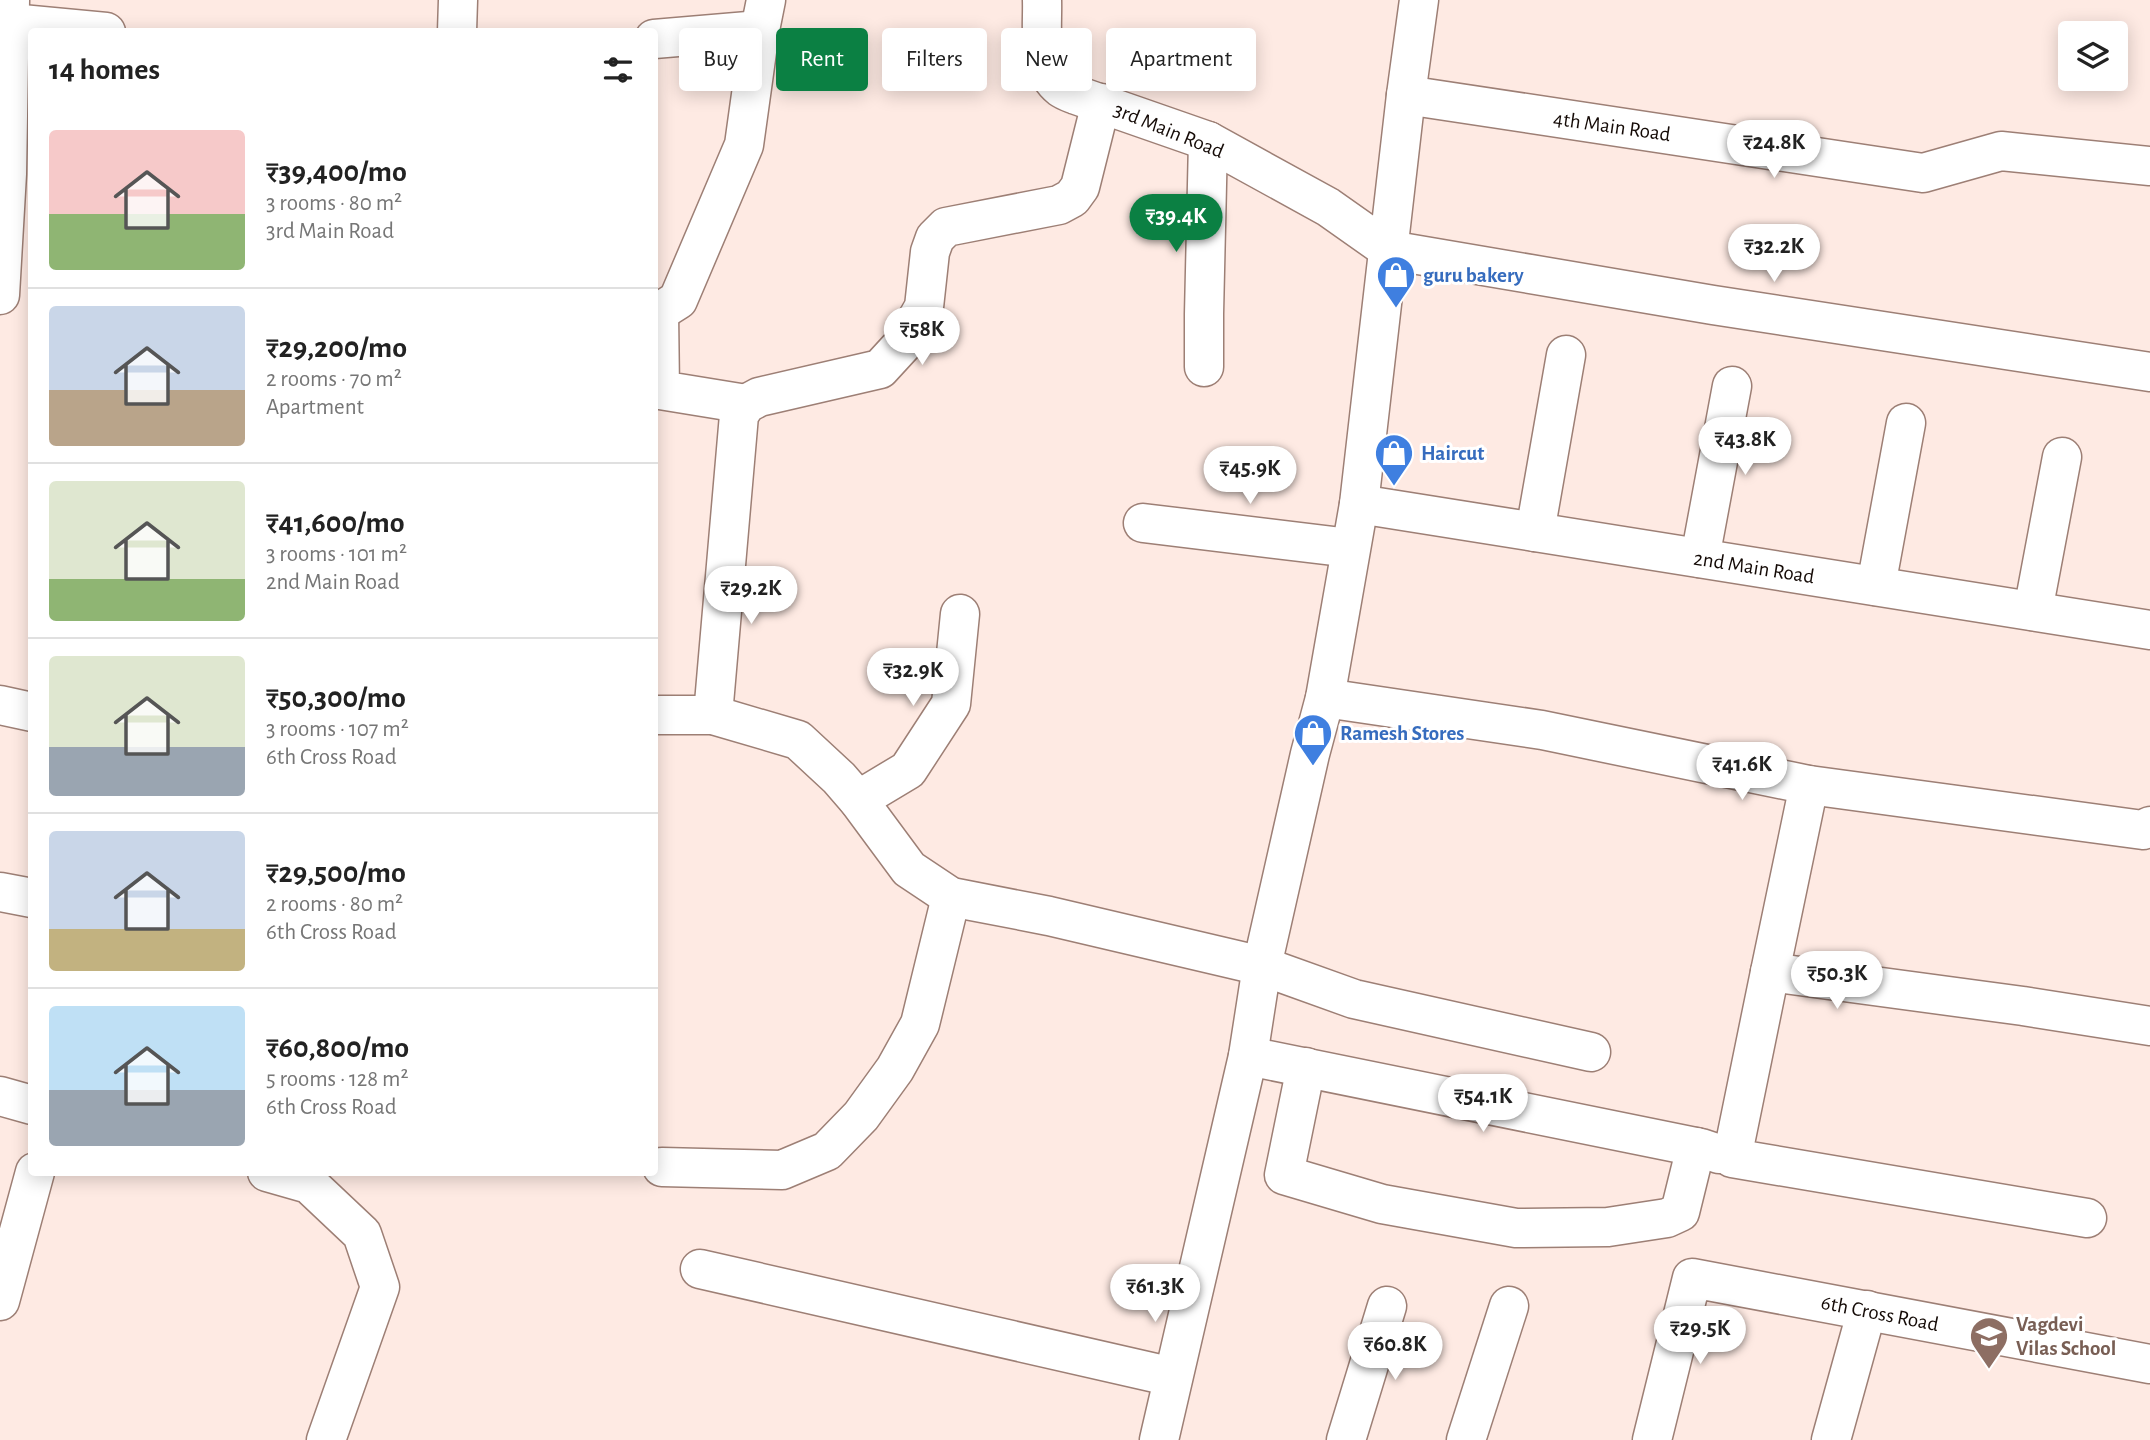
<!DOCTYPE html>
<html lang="en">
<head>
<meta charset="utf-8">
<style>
	:root { --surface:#fff; --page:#f2f2f2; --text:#222; --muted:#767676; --line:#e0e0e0; --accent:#0b8043 }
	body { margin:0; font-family:"Alegreya Sans",sans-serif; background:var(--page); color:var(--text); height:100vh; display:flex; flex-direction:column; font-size:26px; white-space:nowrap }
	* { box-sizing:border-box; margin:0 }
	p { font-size:23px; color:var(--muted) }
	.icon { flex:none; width:38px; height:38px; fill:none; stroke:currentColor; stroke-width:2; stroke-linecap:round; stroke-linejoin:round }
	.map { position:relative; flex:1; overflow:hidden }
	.side { position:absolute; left:28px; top:28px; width:630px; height:1148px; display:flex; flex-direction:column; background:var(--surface); border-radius:7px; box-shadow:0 4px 18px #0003 }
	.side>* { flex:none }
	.banner { position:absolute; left:679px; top:28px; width:665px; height:63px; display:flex; gap:14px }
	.controls { position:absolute; left:2058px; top:21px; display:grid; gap:14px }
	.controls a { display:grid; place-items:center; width:70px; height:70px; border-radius:7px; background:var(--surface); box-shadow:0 4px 18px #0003; font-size:35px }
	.price { position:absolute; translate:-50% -60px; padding:0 16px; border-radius:24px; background:#fff; color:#222; font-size:23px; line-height:46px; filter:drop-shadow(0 2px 4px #0008) }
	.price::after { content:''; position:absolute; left:50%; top:42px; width:21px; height:16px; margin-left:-10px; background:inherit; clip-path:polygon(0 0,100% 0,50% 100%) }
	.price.selected { background:var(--accent); color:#fff }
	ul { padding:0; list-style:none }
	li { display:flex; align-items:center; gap:21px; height:175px; padding:0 21px }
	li+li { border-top:2px solid var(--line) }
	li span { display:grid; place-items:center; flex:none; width:196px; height:140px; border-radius:7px; color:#555 }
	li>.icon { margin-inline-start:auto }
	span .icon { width:84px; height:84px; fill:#fffc; stroke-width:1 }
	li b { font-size:30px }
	h2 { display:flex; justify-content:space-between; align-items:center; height:84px; padding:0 21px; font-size:30px }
	.pill { padding:0 24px; border-radius:7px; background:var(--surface); box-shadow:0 4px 18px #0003; font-size:24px; line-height:63px }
	.pill.selected { background:var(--accent); color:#fff }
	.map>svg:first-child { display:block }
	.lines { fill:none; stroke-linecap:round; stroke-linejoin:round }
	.minor-casing { stroke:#9d7f75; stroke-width:41 }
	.minor { stroke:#fff; stroke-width:38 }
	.labels { text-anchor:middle; stroke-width:6; stroke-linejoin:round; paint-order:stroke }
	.street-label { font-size:21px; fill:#140a06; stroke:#fff }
	.shop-label { font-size:21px; font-weight:bold; fill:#366cbe; stroke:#fff; text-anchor:start }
	.education-label { font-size:21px; font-weight:bold; fill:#785e54; stroke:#fff; text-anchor:start }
</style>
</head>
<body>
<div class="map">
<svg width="2150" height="1440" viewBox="0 0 2150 1440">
	<rect width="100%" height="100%" fill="#feeae3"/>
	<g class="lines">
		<g class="minor-casing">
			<g id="minor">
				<path d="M1042 0C1043 27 1036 69 1061 88 1065 91 1071 93 1076 95L1208 141 1328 207 1389 250 1713 305 2150 372"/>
				<path d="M0 22 106 32"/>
				<path d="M457 32 458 0"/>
				<path d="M654 39 760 30"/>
				<path d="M1406 95 1923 173 2001 151 2150 166"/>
				<path d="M0 295 7 174 10 0"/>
				<path d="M659 312 660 390 746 404"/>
				<path d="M654 313 659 312 678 300 744 145 760 30 766 0"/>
				<path d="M1204 367V314L1208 141"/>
				<path d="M1359 504 2150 630"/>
				<path d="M1143 523 1350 548"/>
				<path d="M1535 532 1566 355"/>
				<path d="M1700 558 1732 386"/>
				<path d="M1876 586 1906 423"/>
				<path d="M2033 611 2062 457"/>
				<path d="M1325 698 1542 730 1809 785 2143 830 2150 826"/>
				<path d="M0 705 32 712"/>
				<path d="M654 715H713L798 740 839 778 858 800 909 869 951 897 1049 916 1262 966 1354 999 1591 1052"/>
				<path d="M713 715 739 415 746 404 759 397 880 369 903 344 924 307 930 252 935 238 946 227 1059 205 1072 198 1080 187 1101 103"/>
				<path d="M1809 785 1770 972 2023 1006 2150 1026"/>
				<path d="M858 800 908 770 951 704 960 614"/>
				<path d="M0 892 32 898"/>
				<path d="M1770 972 1732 1158 2087 1218"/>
				<path d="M1248 1056 1701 1148 1719 1154"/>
				<path d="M1306 1067 1284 1175 1382 1204 1516 1228 1608 1227 1667 1218 1680 1212 1696 1147"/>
				<path d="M0 1096 32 1105"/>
				<path d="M662 1167 782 1170 827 1151 861 1116 895 1069 920 1024 951 897"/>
				<path d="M267 1172 309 1184 362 1234 380 1287 326 1440"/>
				<path d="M700 1269 1173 1377"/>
				<path d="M0 1301 35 1172"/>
				<path d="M1159 1440 1248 1056 1262 966 1310 754 1325 698 1359 504 1406 95 1419 0"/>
				<path d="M1346 1440 1387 1306"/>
				<path d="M1466 1440 1509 1306"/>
				<path d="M1652 1440 1692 1278 2150 1364"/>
				<path d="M1831 1440 1867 1310"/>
			</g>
		</g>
		<use href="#minor" class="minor"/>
	</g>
	<defs>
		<g id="shop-pin" transform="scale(2.0125)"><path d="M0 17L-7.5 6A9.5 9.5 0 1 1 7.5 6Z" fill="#3f7fe0" stroke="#fff"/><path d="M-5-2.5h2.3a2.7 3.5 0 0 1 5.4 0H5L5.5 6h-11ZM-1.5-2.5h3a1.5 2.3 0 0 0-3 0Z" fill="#fff"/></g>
		<g id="school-pin" transform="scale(2.0125)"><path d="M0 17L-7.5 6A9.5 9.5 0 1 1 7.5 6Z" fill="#8d6e63" stroke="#fff"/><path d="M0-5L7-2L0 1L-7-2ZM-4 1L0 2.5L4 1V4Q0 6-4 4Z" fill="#fff"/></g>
	</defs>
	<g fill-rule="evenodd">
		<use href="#shop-pin" x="1396" y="275"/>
		<use href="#shop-pin" x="1394" y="453"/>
		<use href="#shop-pin" x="1313" y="733"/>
		<use href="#school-pin" x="1989" y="1336"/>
	</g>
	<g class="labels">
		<g class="street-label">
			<text transform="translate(1612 126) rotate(8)" y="7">4th Main Road</text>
			<text transform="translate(1169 130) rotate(22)" y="7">3rd Main Road</text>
			<text transform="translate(1754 567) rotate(9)" y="7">2nd Main Road</text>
			<text transform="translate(1880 1313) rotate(11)" y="7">6th Cross Road</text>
		</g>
		<g class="shop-label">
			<text x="1423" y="282">guru bakery</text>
			<text x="1421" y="460">Haircut</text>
			<text x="1340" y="740">Ramesh Stores</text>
		</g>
		<g class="education-label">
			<text x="2016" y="1331">Vagdevi<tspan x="2016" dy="24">Vilas School</tspan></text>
		</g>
	</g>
</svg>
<div class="controls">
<a><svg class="icon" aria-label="layers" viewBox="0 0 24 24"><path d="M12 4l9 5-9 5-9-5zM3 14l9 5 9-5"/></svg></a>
</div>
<b class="price" style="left:1774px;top:180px">₹24.8K</b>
<b class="price selected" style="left:1176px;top:254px">₹39.4K</b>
<b class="price" style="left:1774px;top:284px">₹32.2K</b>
<b class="price" style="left:922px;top:367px">₹58K</b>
<b class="price" style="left:1745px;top:477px">₹43.8K</b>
<b class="price" style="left:1250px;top:506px">₹45.9K</b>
<b class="price" style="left:751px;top:626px">₹29.2K</b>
<b class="price" style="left:913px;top:708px">₹32.9K</b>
<b class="price" style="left:1742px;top:802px">₹41.6K</b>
<b class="price" style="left:1837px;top:1011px">₹50.3K</b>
<b class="price" style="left:1483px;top:1134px">₹54.1K</b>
<b class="price" style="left:1155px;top:1324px">₹61.3K</b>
<b class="price" style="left:1700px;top:1366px">₹29.5K</b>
<b class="price" style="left:1395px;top:1382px">₹60.8K</b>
<div class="banner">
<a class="pill">Buy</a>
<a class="pill selected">Rent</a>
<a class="pill">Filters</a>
<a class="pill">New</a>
<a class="pill">Apartment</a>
</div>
<section class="side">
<h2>14 homes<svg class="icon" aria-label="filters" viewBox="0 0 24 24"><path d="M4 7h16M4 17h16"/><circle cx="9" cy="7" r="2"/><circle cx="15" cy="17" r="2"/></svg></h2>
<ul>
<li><span style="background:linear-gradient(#f6c9c9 60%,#8fb573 0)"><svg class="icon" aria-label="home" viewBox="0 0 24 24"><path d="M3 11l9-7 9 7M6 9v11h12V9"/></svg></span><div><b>₹39,400/mo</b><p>3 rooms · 80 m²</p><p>3rd Main Road</p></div></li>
<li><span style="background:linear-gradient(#c9d6e8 60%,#b9a48a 0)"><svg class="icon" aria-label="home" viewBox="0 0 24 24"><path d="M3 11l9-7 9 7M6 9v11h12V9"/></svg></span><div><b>₹29,200/mo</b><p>2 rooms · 70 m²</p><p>Apartment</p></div></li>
<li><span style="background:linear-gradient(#dfe7d0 70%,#8fb573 0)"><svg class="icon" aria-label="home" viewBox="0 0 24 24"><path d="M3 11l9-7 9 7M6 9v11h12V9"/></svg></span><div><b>₹41,600/mo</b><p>3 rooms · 101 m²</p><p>2nd Main Road</p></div></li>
<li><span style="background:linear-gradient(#dfe7d0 65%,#9aa5b1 0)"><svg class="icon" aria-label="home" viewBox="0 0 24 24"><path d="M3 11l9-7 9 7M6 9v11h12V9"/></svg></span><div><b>₹50,300/mo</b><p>3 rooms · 107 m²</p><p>6th Cross Road</p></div></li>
<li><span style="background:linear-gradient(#c9d6e8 70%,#c2b280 0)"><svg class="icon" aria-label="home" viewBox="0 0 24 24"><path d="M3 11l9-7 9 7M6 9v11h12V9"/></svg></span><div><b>₹29,500/mo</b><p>2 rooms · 80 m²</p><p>6th Cross Road</p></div></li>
<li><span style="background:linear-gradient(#bfe0f5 60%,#9aa5b1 0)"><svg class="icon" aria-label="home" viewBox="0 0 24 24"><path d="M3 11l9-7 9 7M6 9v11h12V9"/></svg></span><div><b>₹60,800/mo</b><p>5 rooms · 128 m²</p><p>6th Cross Road</p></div></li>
</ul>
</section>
</div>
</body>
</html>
